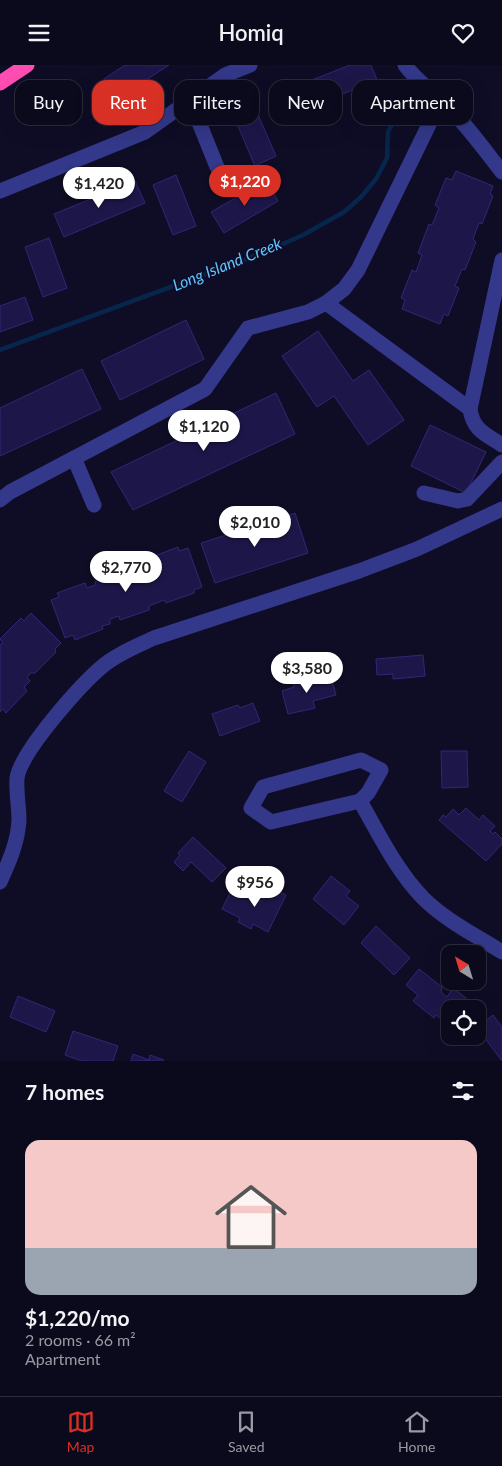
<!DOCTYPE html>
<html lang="en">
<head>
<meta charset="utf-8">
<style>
	:root { --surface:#0b0a1c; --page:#191829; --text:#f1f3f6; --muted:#9a9aa3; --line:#2b2b3b; --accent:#d93025 }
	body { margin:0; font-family:Lato,sans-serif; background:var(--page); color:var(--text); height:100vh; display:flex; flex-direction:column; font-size:19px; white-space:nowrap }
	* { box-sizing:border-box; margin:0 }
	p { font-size:16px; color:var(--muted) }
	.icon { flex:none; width:28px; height:28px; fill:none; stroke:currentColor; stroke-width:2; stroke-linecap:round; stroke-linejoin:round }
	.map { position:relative; height:996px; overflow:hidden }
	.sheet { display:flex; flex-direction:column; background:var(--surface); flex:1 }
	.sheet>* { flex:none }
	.banner { position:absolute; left:15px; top:15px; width:472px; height:45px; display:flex; gap:10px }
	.needle { width:32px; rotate:322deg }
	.buttons { position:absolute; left:441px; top:880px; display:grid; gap:10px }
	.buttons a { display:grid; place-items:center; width:45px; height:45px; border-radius:10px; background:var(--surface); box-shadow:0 5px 20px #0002,0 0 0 1px var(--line); font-size:25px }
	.price { position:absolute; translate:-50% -42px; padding:0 11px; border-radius:18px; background:#fff; color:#222; font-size:16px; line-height:32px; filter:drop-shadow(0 1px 2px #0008) }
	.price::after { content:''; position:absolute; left:50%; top:30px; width:15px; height:11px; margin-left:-8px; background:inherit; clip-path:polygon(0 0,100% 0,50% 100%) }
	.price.current { background:var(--accent); color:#fff }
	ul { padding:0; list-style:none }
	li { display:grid; align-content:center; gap:10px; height:265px; padding:0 25px }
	li span { display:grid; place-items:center; height:155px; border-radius:15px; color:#555 }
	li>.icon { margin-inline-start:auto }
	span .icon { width:90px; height:90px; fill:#fffc; stroke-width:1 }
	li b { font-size:21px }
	h2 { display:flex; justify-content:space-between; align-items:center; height:60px; padding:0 25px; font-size:21px }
	.tag { padding:0 18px; border-radius:15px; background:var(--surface); box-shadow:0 5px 20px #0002,0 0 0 1px var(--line); font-size:18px; line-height:45px }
	.tag.current { background:var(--accent); color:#fff }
	header { display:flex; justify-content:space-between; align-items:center; height:65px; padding:0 25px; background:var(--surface); font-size:22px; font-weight:600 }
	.tab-bar { display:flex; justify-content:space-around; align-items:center; height:70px; border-top:1px solid var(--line); background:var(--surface); font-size:14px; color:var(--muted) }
	.tab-bar a { display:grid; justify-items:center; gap:2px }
	.tab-bar .current { color:var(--accent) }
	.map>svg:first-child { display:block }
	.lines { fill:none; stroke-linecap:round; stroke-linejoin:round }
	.stream { stroke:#07264b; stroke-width:4.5 }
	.building { fill:#1d1749; stroke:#302777 }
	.minor { stroke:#34388a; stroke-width:15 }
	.highway { stroke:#ff4db2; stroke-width:15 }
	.labels { text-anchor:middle; stroke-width:4; stroke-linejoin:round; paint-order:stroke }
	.water-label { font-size:16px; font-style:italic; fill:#60c4ff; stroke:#0f0d26 }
</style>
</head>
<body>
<header><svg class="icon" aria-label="menu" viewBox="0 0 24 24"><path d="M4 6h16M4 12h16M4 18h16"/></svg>Homiq<svg class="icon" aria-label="heart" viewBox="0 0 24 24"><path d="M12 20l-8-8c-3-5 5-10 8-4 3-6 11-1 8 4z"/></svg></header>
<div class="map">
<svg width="502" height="996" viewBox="0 0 502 996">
	<rect width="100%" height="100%" fill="#0f0d26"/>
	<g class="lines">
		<path class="stream" d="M0 285 260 189 303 170 344 147 361 132 376 114 387 93 388 67 397 50"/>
	</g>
	<g class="building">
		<path d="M125 0H169L117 34 104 14Z"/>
		<path d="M350 0H371L377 15 278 55 269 32Z"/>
		<path d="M256 45 276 91 255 101 235 54Z"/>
		<path d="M456 106 493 121 490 129 493 131 482 159 479 158 473 174 476 177 465 205 462 204 455 221 459 223 448 251 444 249 440 259 402 244 405 235 401 233 412 205 416 207 422 190 418 188 429 159 432 160 439 143 435 140 446 113 452 115Z"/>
		<path d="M176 110 196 161 173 170 153 120Z"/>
		<path d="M266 115 278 136 224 168 211 147Z"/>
		<path d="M135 116 145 138 64 172 54 149Z"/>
		<path d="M49 173 67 223 43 232 25 182Z"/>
		<path d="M25 232 33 255 0 267V241Z"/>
		<path d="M186 255 204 294 120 335 101 296Z"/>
		<path d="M318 266 353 316 369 305 404 355 368 380 334 331 317 342 282 291Z"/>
		<path d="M82 304 101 344 0 391V343Z"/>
		<path d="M276 328 295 369 133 445 111 407Z"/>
		<path d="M430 360 486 387 466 428 411 401Z"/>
		<path d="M295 448 308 488 215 518 201 478Z"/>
		<path d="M178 482 179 486 188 483 202 522 194 525V528L166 538 164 535 149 541V545L120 555 119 551 110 554V559L102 561 103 564 75 575 73 570 65 573 51 535 59 532 57 528 85 518 87 523 95 520 96 515 103 512 102 509 131 498 132 502 150 495 149 493Z"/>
		<path d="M31 548 61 578 55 584 56 587 35 608H31L27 612 30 616 24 622 27 626 6 648 3 644 0 647V580L3 578 0 574 21 553 24 556Z"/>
		<path d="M423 590 425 611 393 614V609L377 610 376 594Z"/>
		<path d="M306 611 307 619 331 612 336 630 313 636 315 643 288 649 282 626 294 622 292 614Z"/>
		<path d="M253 638 260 656 220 671 212 649 238 640 240 643Z"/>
		<path d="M189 686 206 697 182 737 164 726Z"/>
		<path d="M441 686H467L468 722 442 723Z"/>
		<path d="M466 743 479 755 483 750 495 761 490 766 493 769 495 767 502 774V779L486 796 439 755 443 750 446 752 453 744 459 750Z"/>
		<path d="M193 772 226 803 212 817 191 797 183 806 174 797 180 790 178 788Z"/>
		<path d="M331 811 350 826 346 831 359 841 344 860 313 834Z"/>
		<path d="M269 821 286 830 268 867 253 859 251 864 238 857 240 853 222 844 233 822 261 837Z"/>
		<path d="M376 861 410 893 394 910 361 878Z"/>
		<path d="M419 904 442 922 441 927 447 932 453 923 466 933 458 944H450V953L446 958 436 950 434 953 413 936 418 930 406 920Z"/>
		<path d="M18 931 55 946 46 967 10 952Z"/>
		<path d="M493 950 502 962V996L478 964V962Z"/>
		<path d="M73 966 118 981 113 996H82L65 990Z"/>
		<path d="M133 989 149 995 150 990 164 995 131 996Z"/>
	</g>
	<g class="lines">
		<g class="minor">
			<path d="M405 0C416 15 428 23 441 35 464 56 483 83 502 107"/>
			<path d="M190 35 217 102"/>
			<path d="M0 126 145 67 225 10 250 0"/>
			<path d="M326 238 470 344C473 365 485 369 502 380"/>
			<path d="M470 344 502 195"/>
			<path d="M74 393 94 440"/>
			<path d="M424 428 458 436 467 434 502 397"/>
			<path d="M0 435 10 427 205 324 248 263 308 247 326 238 344 224 358 205 441 35"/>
			<path d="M361 695 381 705 368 728 360 736 271 757 251 743 263 722Z"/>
			<path d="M360 736C379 769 396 805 423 833 445 855 475 870 502 887"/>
			<path d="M0 817C9 797 18 777 19 755 19 742 16 727 17 713 21 686 82 618 104 600 119 588 137 581 154 573L359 506 417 484 502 444"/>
		</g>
		<path class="highway" d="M0 18 27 0"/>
	</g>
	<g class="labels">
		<g class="water-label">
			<text transform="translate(227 199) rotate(-22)" y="6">Long Island Creek</text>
		</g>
	</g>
</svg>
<div class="buttons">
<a><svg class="needle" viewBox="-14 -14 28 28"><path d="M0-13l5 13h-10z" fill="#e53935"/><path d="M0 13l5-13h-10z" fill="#9a9aa3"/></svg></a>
<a><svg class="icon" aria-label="locate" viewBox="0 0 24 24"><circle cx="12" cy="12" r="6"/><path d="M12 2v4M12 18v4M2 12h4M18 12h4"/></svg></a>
</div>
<b class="price current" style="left:245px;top:142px">$1,220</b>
<b class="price" style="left:99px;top:144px">$1,420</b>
<b class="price" style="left:204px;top:387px">$1,120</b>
<b class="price" style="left:255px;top:483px">$2,010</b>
<b class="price" style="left:126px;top:528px">$2,770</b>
<b class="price" style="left:307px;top:629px">$3,580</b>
<b class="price" style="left:255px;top:843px">$956</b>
<div class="banner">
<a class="tag">Buy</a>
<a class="tag current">Rent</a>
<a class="tag">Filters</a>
<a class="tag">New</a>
<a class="tag">Apartment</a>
</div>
</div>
<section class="sheet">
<h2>7 homes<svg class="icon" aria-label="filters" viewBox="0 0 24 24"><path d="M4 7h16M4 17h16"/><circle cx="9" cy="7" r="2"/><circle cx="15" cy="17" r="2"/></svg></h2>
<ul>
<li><span style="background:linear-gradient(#f6c9c9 70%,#9aa5b1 0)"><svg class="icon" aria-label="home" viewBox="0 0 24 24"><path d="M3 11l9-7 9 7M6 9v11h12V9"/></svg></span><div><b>$1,220/mo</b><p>2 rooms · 66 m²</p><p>Apartment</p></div></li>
</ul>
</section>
<nav class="tab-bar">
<a class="current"><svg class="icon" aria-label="map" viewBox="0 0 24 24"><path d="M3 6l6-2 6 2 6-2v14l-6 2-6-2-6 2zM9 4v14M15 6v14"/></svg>Map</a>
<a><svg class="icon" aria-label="saved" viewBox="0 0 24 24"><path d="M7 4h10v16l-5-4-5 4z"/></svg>Saved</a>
<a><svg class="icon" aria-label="home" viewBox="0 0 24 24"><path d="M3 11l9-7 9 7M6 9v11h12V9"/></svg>Home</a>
</nav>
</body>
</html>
